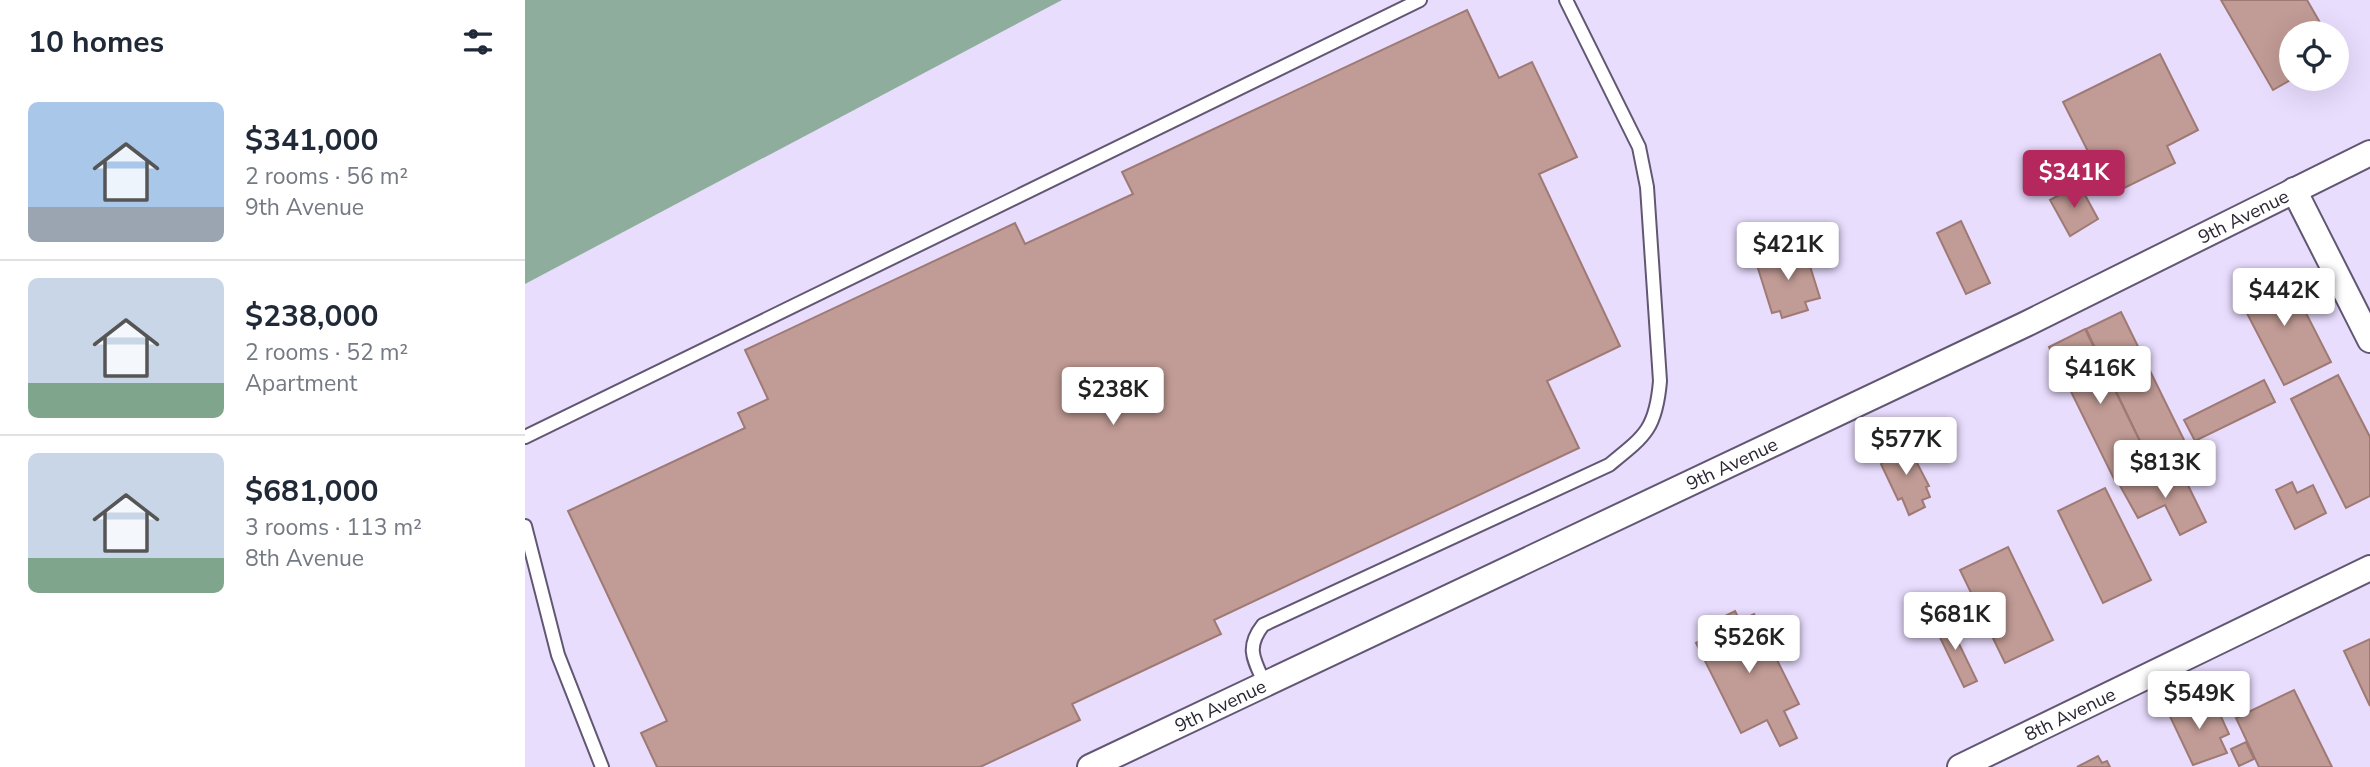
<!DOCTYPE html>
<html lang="en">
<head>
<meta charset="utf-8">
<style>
	:root { --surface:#fff; --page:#f2f2f3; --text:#1f2937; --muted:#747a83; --line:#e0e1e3; --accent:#b5285e }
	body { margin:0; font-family:"Nunito Sans",sans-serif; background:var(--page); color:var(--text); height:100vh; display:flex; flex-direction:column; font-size:26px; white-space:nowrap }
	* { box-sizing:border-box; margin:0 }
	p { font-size:23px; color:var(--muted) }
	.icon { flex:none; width:38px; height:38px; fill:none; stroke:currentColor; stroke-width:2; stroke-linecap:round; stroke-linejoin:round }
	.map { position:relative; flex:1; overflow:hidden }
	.side { display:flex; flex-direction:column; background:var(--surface); width:525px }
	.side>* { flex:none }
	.controls { position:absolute; left:1754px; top:21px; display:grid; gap:14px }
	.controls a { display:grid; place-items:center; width:70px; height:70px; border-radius:50%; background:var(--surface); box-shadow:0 7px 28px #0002; font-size:35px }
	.price { position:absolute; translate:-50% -60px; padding:0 16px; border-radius:7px; background:#fff; color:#222; font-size:23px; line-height:46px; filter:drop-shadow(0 2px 4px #0008) }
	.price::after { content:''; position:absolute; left:50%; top:42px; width:21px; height:16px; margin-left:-10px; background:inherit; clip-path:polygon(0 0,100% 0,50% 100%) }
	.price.current { background:var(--accent); color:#fff }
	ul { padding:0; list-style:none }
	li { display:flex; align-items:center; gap:21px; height:175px; padding:0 28px }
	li+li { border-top:2px solid var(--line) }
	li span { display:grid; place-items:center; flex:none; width:196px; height:140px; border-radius:10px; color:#555 }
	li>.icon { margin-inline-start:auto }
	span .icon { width:84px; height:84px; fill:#fffc; stroke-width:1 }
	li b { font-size:30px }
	h2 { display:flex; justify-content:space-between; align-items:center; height:84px; padding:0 28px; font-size:30px }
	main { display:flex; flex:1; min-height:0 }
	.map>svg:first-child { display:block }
	.forest { fill:#8ead9c }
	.building { fill:#c19b95; stroke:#9f7a75; stroke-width:2 }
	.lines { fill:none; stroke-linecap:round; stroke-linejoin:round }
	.service-casing { stroke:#625773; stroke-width:16 }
	.minor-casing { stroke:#625773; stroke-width:28 }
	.service { stroke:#fff; stroke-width:12 }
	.minor { stroke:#fff; stroke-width:24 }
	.labels { text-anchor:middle; stroke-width:5; stroke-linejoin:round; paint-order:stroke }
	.street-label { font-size:19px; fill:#2c2734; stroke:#e9ddfe }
</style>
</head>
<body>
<main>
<section class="side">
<h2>10 homes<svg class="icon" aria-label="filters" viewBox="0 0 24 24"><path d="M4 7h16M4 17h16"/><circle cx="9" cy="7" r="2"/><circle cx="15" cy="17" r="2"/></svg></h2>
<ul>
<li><span style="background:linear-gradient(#a9c7e8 75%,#9aa5b1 0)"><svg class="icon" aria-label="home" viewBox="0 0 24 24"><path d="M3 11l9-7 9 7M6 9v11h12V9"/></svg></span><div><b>$341,000</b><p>2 rooms · 56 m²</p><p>9th Avenue</p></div></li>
<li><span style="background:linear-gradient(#c9d6e8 75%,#7fa58c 0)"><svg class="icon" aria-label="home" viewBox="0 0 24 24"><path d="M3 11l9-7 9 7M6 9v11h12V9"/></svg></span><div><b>$238,000</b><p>2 rooms · 52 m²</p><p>Apartment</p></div></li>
<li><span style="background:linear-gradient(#c9d6e8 75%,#7fa58c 0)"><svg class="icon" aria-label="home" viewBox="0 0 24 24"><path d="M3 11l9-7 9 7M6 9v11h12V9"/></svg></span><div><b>$681,000</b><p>3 rooms · 113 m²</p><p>8th Avenue</p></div></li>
</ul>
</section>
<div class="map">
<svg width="1845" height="767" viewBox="0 0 1845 767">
	<rect width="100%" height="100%" fill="#e9ddfe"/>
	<path class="forest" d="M0 0H537L0 284Z"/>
	<g class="building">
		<path d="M1696 0H1782L1801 33H1766L1767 79 1748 90Z"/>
		<path d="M942 10 974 78 1007 62 1052 157 1014 174 1095 346 1022 381 1054 448 689 620 696 634 547 704 555 720 455 767H132L116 733 142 721 43 511 220 428 213 413 243 399 220 350 490 223 500 244 608 194 597 172Z"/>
		<path d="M1635 54 1673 130 1642 146 1650 163 1585 195 1538 102Z"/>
		<path d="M1554 184 1573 219 1545 236 1525 200Z"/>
		<path d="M1436 221 1465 283 1441 294 1412 233Z"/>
		<path d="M1279 247 1295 298 1280 302 1283 310 1257 318 1255 311 1247 313 1231 262Z"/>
		<path d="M1759 270 1806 362 1759 385 1712 294Z"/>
		<path d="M1596 312 1663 448 1627 466 1561 329Z"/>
		<path d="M1560 329 1627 466 1591 483 1524 347Z"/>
		<path d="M1813 375 1845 437V496L1821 508 1766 399Z"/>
		<path d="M1739 380 1750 402 1670 441 1659 420Z"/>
		<path d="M1381 442 1404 486 1401 487 1405 497 1397 500 1400 507 1384 515 1377 498 1373 500 1356 464 1359 462 1355 454Z"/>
		<path d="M1641 470 1647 483 1659 477 1681 522 1655 535 1640 505 1613 518 1594 484 1611 475 1615 483Z"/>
		<path d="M1767 482 1772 493 1788 485 1801 513 1770 529 1751 490Z"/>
		<path d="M1580 488 1626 580 1578 603 1533 511Z"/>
		<path d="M1483 547 1528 640 1480 663 1435 570Z"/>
		<path d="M1210 611 1215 621 1229 614 1274 704 1259 711 1272 738 1255 746 1242 720 1216 733 1171 643 1189 633 1184 624Z"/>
		<path d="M1421 617 1452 681 1439 687 1408 623Z"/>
		<path d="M1845 639V706L1819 651Z"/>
		<path d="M1769 690 1807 767H1734L1711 718Z"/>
		<path d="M1662 700 1666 708 1677 703 1681 713 1692 708 1704 734 1695 738 1702 753 1668 765 1642 710Z"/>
		<path d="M1721 742 1729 759 1714 766 1706 749Z"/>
		<path d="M1573 756 1577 763 1582 761 1585 767H1552Z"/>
	</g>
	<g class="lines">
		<g class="service-casing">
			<g id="service">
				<path d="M0 437 895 0"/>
				<path d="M0 526 33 655 77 767"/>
				<path d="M740 684C729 660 720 648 738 625L1084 465C1120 436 1131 429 1135 381L1122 187 1114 147 1041 0"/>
			</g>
		</g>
		<g class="minor-casing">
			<g id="minor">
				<path d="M1769 190 1845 340"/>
				<path id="s1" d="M565 767 1499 325 1845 153"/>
				<path id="s2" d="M1435 767 1845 568"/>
			</g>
		</g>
		<use href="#service" class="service"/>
		<use href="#minor" class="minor"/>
	</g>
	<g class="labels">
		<g class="street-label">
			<text dy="7" stroke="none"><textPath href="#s1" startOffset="1278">9th Avenue</textPath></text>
			<text dy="7" stroke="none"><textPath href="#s1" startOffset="710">9th Avenue</textPath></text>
			<text dy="7" stroke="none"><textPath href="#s1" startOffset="144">9th Avenue</textPath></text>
			<text dy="7" stroke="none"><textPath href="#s2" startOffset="122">8th Avenue</textPath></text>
		</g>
	</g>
</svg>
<div class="controls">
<a><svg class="icon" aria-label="locate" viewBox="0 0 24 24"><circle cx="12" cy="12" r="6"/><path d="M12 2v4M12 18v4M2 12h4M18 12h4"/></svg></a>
</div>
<b class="price current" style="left:1549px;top:210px">$341K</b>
<b class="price" style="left:1263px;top:282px">$421K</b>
<b class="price" style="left:1759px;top:328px">$442K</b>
<b class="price" style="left:1575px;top:406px">$416K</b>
<b class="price" style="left:588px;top:427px">$238K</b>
<b class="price" style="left:1381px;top:477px">$577K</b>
<b class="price" style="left:1640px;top:500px">$813K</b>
<b class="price" style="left:1430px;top:652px">$681K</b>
<b class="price" style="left:1224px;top:675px">$526K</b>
<b class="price" style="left:1674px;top:731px">$549K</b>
</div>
</main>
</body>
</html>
